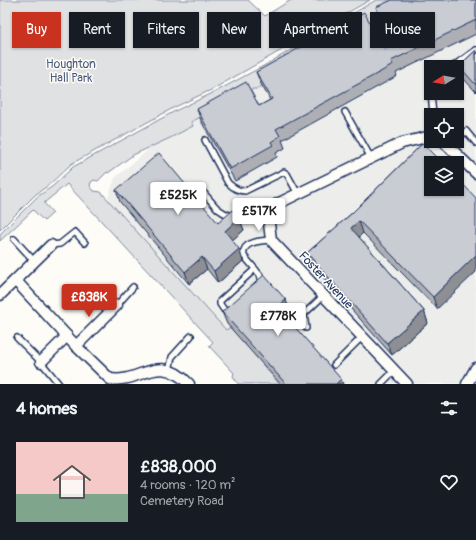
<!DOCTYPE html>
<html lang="en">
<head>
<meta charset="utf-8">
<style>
	:root { --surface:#171b24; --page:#20242c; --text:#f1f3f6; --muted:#9ea1a6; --line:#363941; --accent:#c8321e }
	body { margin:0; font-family:Pangolin,sans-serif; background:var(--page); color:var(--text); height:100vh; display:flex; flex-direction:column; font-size:15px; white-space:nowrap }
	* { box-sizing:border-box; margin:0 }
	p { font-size:13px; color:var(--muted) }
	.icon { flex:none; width:22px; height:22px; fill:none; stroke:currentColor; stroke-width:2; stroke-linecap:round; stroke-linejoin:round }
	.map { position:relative; height:384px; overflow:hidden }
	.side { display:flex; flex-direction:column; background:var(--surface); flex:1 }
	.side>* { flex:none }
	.guide { position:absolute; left:12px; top:12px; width:452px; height:36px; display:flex; gap:8px }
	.needle { width:26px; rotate:259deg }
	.fabs { position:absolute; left:424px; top:60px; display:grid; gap:8px }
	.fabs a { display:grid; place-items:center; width:40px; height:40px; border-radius:0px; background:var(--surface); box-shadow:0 1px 3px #0004; font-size:20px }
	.price { position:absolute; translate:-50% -34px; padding:0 9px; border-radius:4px; background:#fff; color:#222; font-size:13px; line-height:26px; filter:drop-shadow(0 1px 2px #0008) }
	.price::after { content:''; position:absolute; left:50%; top:24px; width:12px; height:9px; margin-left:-6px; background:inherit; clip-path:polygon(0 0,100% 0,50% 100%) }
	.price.active { background:var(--accent); color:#fff }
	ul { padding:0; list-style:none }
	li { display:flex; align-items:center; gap:12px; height:100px; padding:0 16px }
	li+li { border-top:1px solid var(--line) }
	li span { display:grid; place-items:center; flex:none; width:112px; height:80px; border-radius:0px; color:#555 }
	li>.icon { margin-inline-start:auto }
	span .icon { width:48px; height:48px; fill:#fffc; stroke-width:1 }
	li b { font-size:17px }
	h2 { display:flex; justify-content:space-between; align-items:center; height:48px; padding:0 16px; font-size:17px }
	.tag { padding:0 14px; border-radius:0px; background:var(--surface); box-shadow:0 1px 3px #0004; font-size:14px; line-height:36px }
	.tag.active { background:var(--accent); color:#fff }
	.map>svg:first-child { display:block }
	.built { fill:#edeeec; fill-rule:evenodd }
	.green { fill:#e0e1e3; stroke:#7e88a0 }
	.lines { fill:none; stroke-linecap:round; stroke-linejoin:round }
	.lane-casing { stroke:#1b2f5e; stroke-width:8 }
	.street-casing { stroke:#1b2f5e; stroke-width:13 }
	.lane { stroke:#fdfcf7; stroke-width:5 }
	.street { stroke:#fdfcf7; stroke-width:10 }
	.wall { fill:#adafb5; stroke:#1b2f5e }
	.shaded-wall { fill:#8d8f94; stroke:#1b2f5e }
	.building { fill:#c9ccd3; stroke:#1b2f5e }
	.labels { text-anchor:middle; stroke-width:3; stroke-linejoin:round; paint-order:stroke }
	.park-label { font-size:12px; fill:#4c5c7f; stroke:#fdfcf7 }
	.street-label { font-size:12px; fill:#1b2f5e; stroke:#fdfcf7 }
</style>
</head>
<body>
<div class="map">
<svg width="476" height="384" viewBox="0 0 476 384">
	<rect width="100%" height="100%" fill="#fdfcf7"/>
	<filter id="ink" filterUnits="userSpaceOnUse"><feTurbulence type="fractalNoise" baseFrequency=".025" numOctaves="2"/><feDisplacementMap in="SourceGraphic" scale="8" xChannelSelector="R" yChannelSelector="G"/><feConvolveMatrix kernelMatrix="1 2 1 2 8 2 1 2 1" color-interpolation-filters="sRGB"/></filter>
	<g filter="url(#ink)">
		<path class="built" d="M402 0H476V377L471 384H266L104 209 115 178 204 102ZM431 67H457V93H431ZM431 115H457V141H431ZM431 163H457V189H431Z"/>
		<g class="green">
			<path d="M0 0H248L265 16 291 0H370L213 89 175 107 71 164 50 184 35 195 0 230Z"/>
			<path d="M376 0H415L377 19 382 29 374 28 372 25 256 89H253L191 122 193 126 170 138 133 155 108 173 107 172 98 181 94 180 91 182 90 186 94 191 101 192 226 330 232 326 283 384H238L233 376 234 373 209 346 213 342 67 184 44 203 53 213 44 221 33 210 0 241V234L37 197 53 186 73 167 177 110 215 92 267 64Z"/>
		</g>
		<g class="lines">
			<g class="lane-casing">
				<g id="lane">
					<path d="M452 67 476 50"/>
					<path d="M431 82V91"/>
					<path d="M431 93 433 115"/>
					<path d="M345 112 371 158"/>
					<path d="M205 140 228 183C234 188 238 191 245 191L284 172 287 174 298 194"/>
					<path d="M457 140 466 131 476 143"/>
					<path d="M201 190C207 196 212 203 218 209 232 220 252 219 268 215"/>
					<path d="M14 239 35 262"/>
					<path d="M51 245 60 244 75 232 85 243"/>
					<path d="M260 282 261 279 260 275 244 256C241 241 261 241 271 240"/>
					<path d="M117 305 133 287"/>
					<path d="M229 311 224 310 220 304V301L255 269"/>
					<path d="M306 328 304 314 323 296"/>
					<path d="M17 338 41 362 59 384"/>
					<path d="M334 365 362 337"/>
					<path d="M169 371 172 357 191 336"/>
					<path d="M381 384 394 371"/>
				</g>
			</g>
			<g class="street-casing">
				<g id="street">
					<path d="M443 141 476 173"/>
					<path d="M16 281 76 346 110 379C141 384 157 351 189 384"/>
					<path d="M0 295 51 245"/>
					<path d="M76 346 117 305"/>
					<path d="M41 362 67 336"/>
					<path d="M407 384 271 240 268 215 277 204 402 143 431 136"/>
					<path d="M467 384 476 368"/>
				</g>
			</g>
			<use href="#lane" class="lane"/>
			<use href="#street" class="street"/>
		</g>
		<g class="wall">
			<path d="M476 0V34L396 73 397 76 282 140 285 148 276 153 277 157 235 181 201 121 197 109 259 106 270 100 261 84 256 72 385 50 392 46 380 19 376 7Z"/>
			<path d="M476 50V92L463 78 459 66Z"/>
			<path d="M423 143 437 309 363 233 359 237 424 311 428 323 392 355 312 265 307 253 352 213Z"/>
			<path d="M116 190 218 223 239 218 244 230 232 240 243 261 218 283 207 269 189 284 120 202Z"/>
			<path d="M222 312H290L285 316 343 384H280L227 324Z"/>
		</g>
		<g class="shaded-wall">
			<path d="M239 218 244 230 229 243 225 231Z"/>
			<path d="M359 221 363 233 356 240 351 228Z"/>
			<path d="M239 249 243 261 218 283 214 271Z"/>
			<path d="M476 255V272L437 309 433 297Z"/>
			<path d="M202 257 207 269 189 284 185 272Z"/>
			<path d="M286 300 290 312 282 319 277 307Z"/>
			<path d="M424 311 428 323 392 355 387 343Z"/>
			<path d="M341 379 343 384H336Z"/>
		</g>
		<g class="building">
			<path d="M392 0H476V20L391 61 393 65 276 129 280 136 271 142 273 145 230 169 197 109 246 82 259 106 272 99 256 72 364 12 385 50 393 45 376 7Z"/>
			<path d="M476 50V85L459 66Z"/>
			<path d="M423 143 443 163H431V189H457V178L476 198V255L433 297 359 221 351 228 424 311 387 343 307 253 352 213Z"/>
			<path d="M159 153 218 223 233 210 239 218 225 231 239 249 214 271 202 257 185 272 116 190Z"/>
			<path d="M264 275 286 300 277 307 341 379 336 384H286L222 312Z"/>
		</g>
	</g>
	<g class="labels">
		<g class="park-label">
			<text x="71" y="68">Houghton<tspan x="71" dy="14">Hall Park</tspan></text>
		</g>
		<g class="street-label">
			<text transform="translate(326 280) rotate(47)" y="4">Foster Avenue</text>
		</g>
	</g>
</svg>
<div class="fabs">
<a><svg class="needle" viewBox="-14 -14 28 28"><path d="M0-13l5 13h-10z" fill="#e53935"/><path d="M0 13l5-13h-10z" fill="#9ea1a6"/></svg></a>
<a><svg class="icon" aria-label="locate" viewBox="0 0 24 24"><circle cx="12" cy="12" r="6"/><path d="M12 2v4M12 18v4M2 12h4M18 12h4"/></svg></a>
<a><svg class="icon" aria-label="layers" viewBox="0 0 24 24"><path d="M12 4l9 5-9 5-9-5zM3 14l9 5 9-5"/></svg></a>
</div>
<b class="price" style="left:178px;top:216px">£525K</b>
<b class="price" style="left:259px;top:232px">£517K</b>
<b class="price active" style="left:89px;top:318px">£838K</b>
<b class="price" style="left:278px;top:337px">£778K</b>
<div class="guide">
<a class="tag active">Buy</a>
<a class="tag">Rent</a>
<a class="tag">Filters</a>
<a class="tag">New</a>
<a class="tag">Apartment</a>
<a class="tag">House</a>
</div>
</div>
<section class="side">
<h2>4 homes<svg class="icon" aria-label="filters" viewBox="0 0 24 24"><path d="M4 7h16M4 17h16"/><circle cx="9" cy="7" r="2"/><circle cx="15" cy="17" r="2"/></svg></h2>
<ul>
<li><span style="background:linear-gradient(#f6c9c9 65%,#7fa58c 0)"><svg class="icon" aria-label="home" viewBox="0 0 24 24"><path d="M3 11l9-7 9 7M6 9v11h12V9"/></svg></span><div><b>£838,000</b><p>4 rooms · 120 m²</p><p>Cemetery Road</p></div><svg class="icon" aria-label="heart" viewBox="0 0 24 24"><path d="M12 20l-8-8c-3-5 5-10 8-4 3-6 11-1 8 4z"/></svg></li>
</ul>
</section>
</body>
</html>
